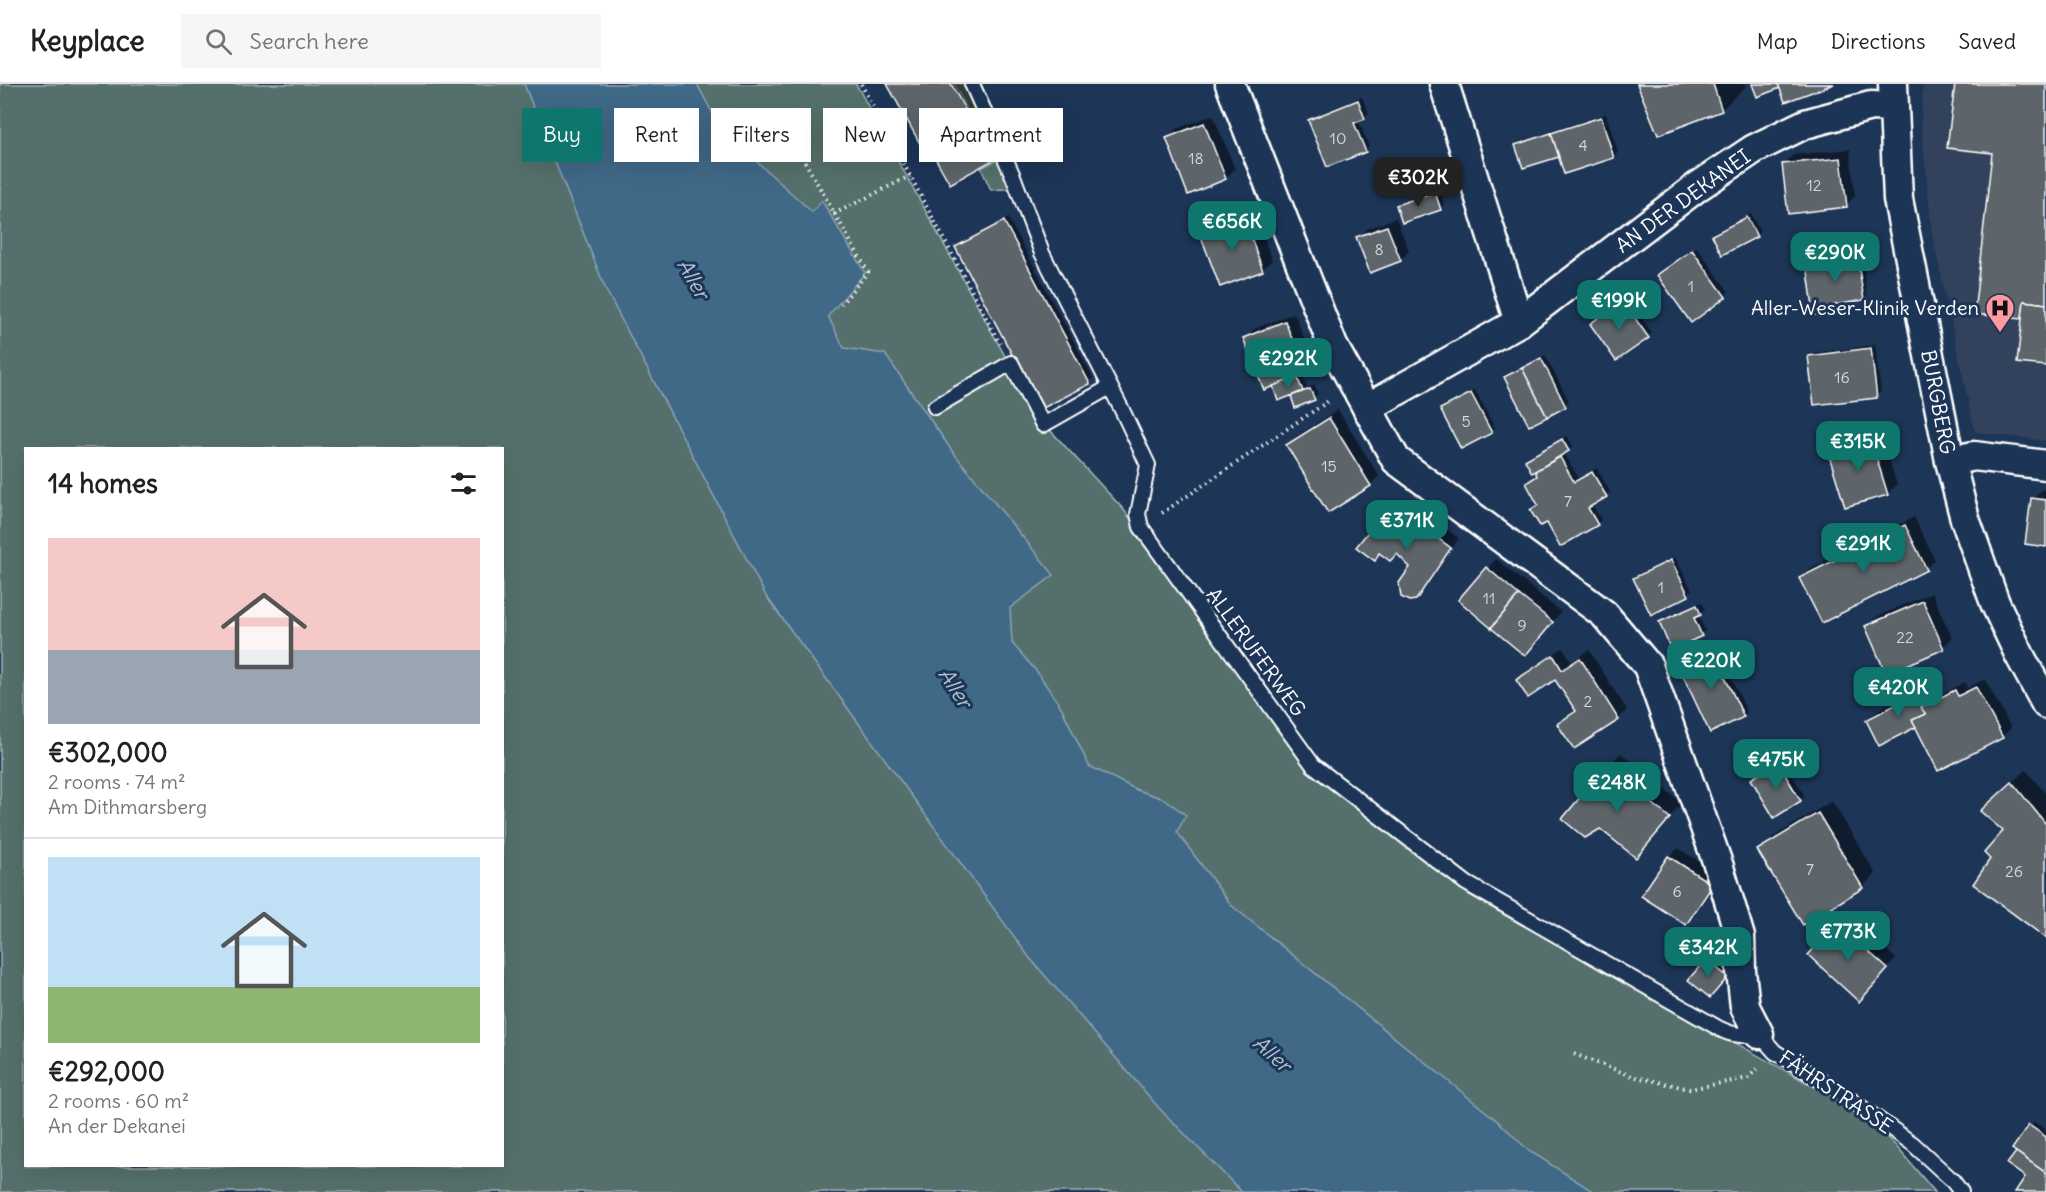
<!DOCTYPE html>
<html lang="en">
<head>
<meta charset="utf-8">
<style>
	:root { --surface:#fff; --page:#f6f6f6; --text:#202124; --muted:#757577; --line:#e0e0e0; --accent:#0f766e }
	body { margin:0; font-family:Delius,sans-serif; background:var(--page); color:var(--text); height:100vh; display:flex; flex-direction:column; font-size:22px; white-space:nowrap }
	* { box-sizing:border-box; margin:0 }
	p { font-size:20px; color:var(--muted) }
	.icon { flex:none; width:33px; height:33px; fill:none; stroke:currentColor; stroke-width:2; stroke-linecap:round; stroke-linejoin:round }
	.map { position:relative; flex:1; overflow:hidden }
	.details { position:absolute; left:24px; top:363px; width:480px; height:720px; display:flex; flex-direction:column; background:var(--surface); border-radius:0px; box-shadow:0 6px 24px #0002 }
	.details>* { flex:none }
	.banner { position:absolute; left:522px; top:24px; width:570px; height:54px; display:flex; gap:12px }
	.price { position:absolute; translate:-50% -51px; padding:0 14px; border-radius:12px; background:var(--accent); color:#fff; font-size:20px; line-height:39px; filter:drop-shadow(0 2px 3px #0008) }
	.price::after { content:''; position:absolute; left:50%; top:36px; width:18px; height:14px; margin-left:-9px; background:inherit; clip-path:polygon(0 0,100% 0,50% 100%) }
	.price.on { background:#222; color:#fff }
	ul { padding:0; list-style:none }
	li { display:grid; align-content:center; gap:12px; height:318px; padding:0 24px }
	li+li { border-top:2px solid var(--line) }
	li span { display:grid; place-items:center; height:186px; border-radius:0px; color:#555 }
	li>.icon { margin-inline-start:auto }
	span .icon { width:108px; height:108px; fill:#fffc; stroke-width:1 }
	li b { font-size:26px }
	h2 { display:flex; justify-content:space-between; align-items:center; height:72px; padding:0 24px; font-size:26px }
	.pill { padding:0 21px; border-radius:0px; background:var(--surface); box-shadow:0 6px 24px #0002; font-size:21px; line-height:54px }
	.pill.on { background:var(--accent); color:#fff }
	header { display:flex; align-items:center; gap:36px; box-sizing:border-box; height:84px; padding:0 30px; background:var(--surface); border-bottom:2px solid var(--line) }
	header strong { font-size:28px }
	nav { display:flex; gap:33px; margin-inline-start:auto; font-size:21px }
	.search { width:420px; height:54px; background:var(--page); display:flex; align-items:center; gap:15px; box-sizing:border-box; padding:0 21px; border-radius:0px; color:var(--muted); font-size:22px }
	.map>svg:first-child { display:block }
	.built { fill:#30435d }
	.green { fill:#546f6c; stroke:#aab7b6; stroke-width:1.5; fill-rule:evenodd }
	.water { fill:#3f6787; stroke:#8ca4b7; stroke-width:1.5 }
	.shadow { fill:#0007 }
	.building { fill:#5d656a; stroke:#fff; stroke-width:1.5 }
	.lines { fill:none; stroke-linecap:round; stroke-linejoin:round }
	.lane-casing { stroke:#fff; stroke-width:18 }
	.street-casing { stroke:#fff; stroke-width:33 }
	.path { stroke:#fff; stroke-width:4; stroke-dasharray:1.5 4.5; stroke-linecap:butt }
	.lane { stroke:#1d3557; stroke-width:14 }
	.street { stroke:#1d3557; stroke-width:28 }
	.labels { text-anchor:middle; stroke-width:6; stroke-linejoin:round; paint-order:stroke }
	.number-label { font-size:16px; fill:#d6d8da }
	.street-label { font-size:20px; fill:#fff; stroke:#1d3557 }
	.poi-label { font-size:20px; fill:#fff; stroke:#1d3557; text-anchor:end }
	.water-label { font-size:21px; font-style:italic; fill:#b2c2cf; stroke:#1d3557 }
</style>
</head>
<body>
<header>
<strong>Keyplace</strong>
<div class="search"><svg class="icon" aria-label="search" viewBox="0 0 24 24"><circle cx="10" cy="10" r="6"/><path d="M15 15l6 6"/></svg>Search here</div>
<nav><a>Map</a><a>Directions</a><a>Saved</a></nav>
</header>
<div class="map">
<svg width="2046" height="1108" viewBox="0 0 2046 1108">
	<rect width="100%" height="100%" fill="#1d3557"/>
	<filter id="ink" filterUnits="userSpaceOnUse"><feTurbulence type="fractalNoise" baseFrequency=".0167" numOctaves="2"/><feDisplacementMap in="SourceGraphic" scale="12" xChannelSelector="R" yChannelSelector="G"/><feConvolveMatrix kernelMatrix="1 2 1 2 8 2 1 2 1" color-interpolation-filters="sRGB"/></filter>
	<g filter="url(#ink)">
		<path class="built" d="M1923 0H2046V357L1975 348 1932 149 1921 38Z"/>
		<g class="green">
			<path d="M0 0H856L1039 334 1124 426 1253 600 1326 695 1469 811 1860 1028 1895 1061 1935 1108H0ZM26 364H502V1082H26Z"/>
			<path d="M954 0H968L1016 104 991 106 981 84 995 77Z"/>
		</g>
		<path class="water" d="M524 0H697L721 45 812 128 822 117 865 189 828 232 844 264 885 270 952 367 1054 491 1010 524 1012 559 1037 588 1061 623 1089 682 1137 706 1164 715 1186 731 1177 748 1231 821 1500 1039 1528 1066 1594 1108H1242L1159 1024 1029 873 766 512 606 206Z"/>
		<g class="shadow">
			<path d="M889 0H971L988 30 975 43 946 59 947 62 981 44 996 71 992 75 935 70 944 61Z"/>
			<path d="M1639 0H1745L1746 2 1721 26Z"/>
			<path d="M1362 13 1369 29 1358 36 1369 62 1365 67 1310 36 1314 32Z"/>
			<path d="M1606 30 1618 68 1614 72 1565 88 1560 71 1517 61 1521 57Z"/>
			<path d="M1213 31 1235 85 1226 94 1167 54 1176 45Z"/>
			<path d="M1850 65 1855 112 1846 121 1783 81 1793 71Z"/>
			<path d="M1439 105 1444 120 1440 125 1398 122 1402 117Z"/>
			<path d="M1253 125 1272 176 1263 185 1221 201 1202 150 1211 141Z"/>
			<path d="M1751 130 1760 148 1756 152 1723 169 1713 152 1718 147Z"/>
			<path d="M1008 134 1093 294 1089 299 957 163 961 159Z"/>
			<path d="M1396 134 1409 167 1400 176 1358 154 1367 145Z"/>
			<path d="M1697 163 1729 208 1691 236 1663 187Z"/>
			<path d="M1861 169 1867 211 1863 215 1832 220 1833 223 1828 228 1808 180 1813 176Z"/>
			<path d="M1627 213 1652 249 1616 275 1592 240Z"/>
			<path d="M1294 229 1314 279 1301 290 1307 304 1315 301 1318 310 1314 314 1296 322 1291 310 1274 303 1245 254 1254 245Z"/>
			<path d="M1875 261 1881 308 1876 312 1809 273 1814 269Z"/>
			<path d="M1545 271 1569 317 1565 321 1530 340 1505 294 1510 290Z"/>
			<path d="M1475 306 1495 344 1491 348 1442 325 1446 321Z"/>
			<path d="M1338 326 1379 392 1370 401 1288 361 1297 352Z"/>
			<path d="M1879 345 1897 401 1887 410 1829 365 1838 356Z"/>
			<path d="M1567 352 1573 362 1564 369 1579 395 1597 384 1610 408 1592 420 1601 436 1597 440 1547 437 1532 426 1539 420 1528 399 1539 391 1527 376Z"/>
			<path d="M2042 406H2046V462L2033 415Z"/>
			<path d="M1414 421 1459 454 1425 505 1416 515 1412 482 1397 468 1382 469 1375 475 1358 463 1390 425 1401 434Z"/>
			<path d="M1914 433 1935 476 1926 485 1823 537 1801 494 1810 485Z"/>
			<path d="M1675 473 1692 506 1688 510 1635 495 1639 490Z"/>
			<path d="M1496 475 1561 528 1525 570 1460 516Z"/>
			<path d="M1932 509 1952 554 1943 563 1867 542 1876 533Z"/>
			<path d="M1702 518 1705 525 1698 530 1705 547 1701 551 1660 538 1664 534Z"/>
			<path d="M1717 563 1747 628 1743 632 1680 582 1684 578Z"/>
			<path d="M1563 564 1572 578 1589 566 1627 626 1618 635 1574 663 1559 640 1576 625 1555 594 1518 596 1527 587Z"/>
			<path d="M1985 595 2011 644 2002 653 1916 641 1867 636 1876 627 1935 597 1942 610 1965 598 1967 604Z"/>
			<path d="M1621 669 1682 719 1635 772 1601 743 1608 682Z"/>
			<path d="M1783 676 1805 712 1800 716 1753 695Z"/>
			<path d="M2026 686 2046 710V853L1992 775 2005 747 1995 713Z"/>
			<path d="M1832 717 1876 790 1862 803 1759 767 1773 753Z"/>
			<path d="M1678 764 1721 792 1695 831 1686 840 1669 773Z"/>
			<path d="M1847 831 1896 875 1868 907 1838 840Z"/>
			<path d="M1712 872 1731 888 1714 908 1690 896Z"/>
			<path d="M2034 1038 2046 1046V1108H2017L2027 1093 2009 1080 2018 1067 2014 1065Z"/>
		</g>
		<g class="building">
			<path d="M887 0H951L976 45 927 72Z"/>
			<path d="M1637 0H1713L1722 27 1658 51Z"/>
			<path d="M1752 0H1778L1780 4 1757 13Z"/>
			<path d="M1778 0H1834L1785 18Z"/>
			<path d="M1955 0H2046V220L2024 217 2022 235 1974 230 1992 69 1947 64Z"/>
			<path d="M1358 16 1365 35 1354 39 1366 68 1327 83 1308 36Z"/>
			<path d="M1601 33 1614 74 1564 90 1551 49Z"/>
			<path d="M1204 39 1226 95 1188 111 1166 54Z"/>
			<path d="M977 47 993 76 950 100 933 70Z"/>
			<path d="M1551 49 1559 73 1523 84 1515 61Z"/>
			<path d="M1841 74 1847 123 1788 130 1782 80Z"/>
			<path d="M1435 108 1441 126 1402 139 1396 121Z"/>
			<path d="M1244 133 1263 187 1220 203 1200 150Z"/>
			<path d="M1747 133 1757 153 1722 171 1712 151Z"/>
			<path d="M1004 137 1090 300 1041 325 955 163Z"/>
			<path d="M1387 142 1401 177 1370 189 1356 153Z"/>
			<path d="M1692 166 1726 213 1691 239 1657 191Z"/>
			<path d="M1857 172 1864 216 1828 222 1829 229 1814 231 1807 180Z"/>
			<path d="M1622 216 1649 254 1616 277 1590 240Z"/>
			<path d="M2024 217 2046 220V282L2017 279Z"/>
			<path d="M1285 237 1306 290 1264 306 1243 254Z"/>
			<path d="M1871 264 1877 314 1814 321 1808 272Z"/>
			<path d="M1541 274 1566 323 1547 333 1522 284Z"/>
			<path d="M1522 284 1547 333 1529 342 1504 293Z"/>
			<path d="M1297 293 1303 307 1278 317 1273 302Z"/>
			<path d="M1310 305 1315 316 1295 324 1291 312Z"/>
			<path d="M1471 309 1492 349 1461 365 1440 325Z"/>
			<path d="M1329 334 1371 402 1328 429 1286 361Z"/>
			<path d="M1870 353 1888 411 1845 423 1827 365Z"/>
			<path d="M1562 355 1569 367 1532 389 1525 376Z"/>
			<path d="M1560 373 1574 398 1592 388 1607 413 1588 424 1598 441 1560 463 1547 439 1540 442 1530 426 1538 421 1526 399 1537 392 1535 387Z"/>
			<path d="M2031 414 2046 416V463L2025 460Z"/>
			<path d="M1404 429 1451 464 1416 516 1409 517 1401 513 1399 499 1410 483 1397 470 1390 477 1379 469 1375 477 1356 463 1380 433 1392 442Z"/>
			<path d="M1905 441 1927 486 1822 539 1799 494Z"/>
			<path d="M1671 476 1689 512 1651 531 1633 494Z"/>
			<path d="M1486 483 1519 511 1491 544 1458 516Z"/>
			<path d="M1519 511 1553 538 1525 572 1491 544Z"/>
			<path d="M1923 517 1944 565 1886 590 1865 542Z"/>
			<path d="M1697 521 1701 531 1694 534 1702 552 1671 566 1659 538Z"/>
			<path d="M1712 566 1744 633 1710 649 1678 581Z"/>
			<path d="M1553 571 1562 586 1580 574 1619 636 1574 665 1557 640 1576 627 1555 596 1528 614 1516 596Z"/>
			<path d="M1976 603 2003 654 1938 687 1912 636 1925 630 1921 623 1955 606 1958 612Z"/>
			<path d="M1926 605 1932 618 1921 623 1925 630 1912 636 1916 643 1879 662 1866 636Z"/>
			<path d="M1778 679 1801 717 1774 734 1751 695Z"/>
			<path d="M1607 681 1670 734 1636 774 1600 745 1585 754 1562 735Z"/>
			<path d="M2012 698 2046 740V854L1973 800 1990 775 1984 769 2003 747 1980 727Z"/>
			<path d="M1818 729 1863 804 1803 841 1757 766Z"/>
			<path d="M1668 772 1713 801 1686 841 1641 812Z"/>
			<path d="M1837 839 1888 885 1859 918 1808 871Z"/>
			<path d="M1706 875 1728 893 1710 914 1688 896Z"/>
			<path d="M2029 1041 2046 1053V1089L2012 1065Z"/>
			<path d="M2016 1068 2046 1089V1108H2015L2025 1093 2007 1080Z"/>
		</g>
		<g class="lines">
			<g class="lane-casing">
				<g id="lane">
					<path d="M972 0 1013 92 1042 169 1122 326 1148 381 1138 430 1141 443 1313 681 1466 799 1720 945C1733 952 1744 952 1759 950L1775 968 1834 1004 1913 1060 1952 1096 1961 1108"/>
					<path d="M935 323 1011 279 1043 341 1110 303"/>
				</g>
			</g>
			<g class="street-casing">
				<g id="street">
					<path d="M1230 0 1333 262 1396 376 1604 530 1648 582 1719 783 1740 853 1741 887 1745 923 1759 950"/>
					<path d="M1444 0 1519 238"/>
					<path d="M1893 0 1898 115 1950 377 1965 435 1995 519 2020 572 2046 620"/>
					<path d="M1367 324 1519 238 1697 103 1754 65 1805 40 1871 22 1893 23"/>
					<path d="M1950 377 1974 372 2046 381"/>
				</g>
			</g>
			<g class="path">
				<path d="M861 0 1000 260"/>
				<path d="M793 57 868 188 841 220"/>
				<path d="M834 130 910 92"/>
				<path d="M1162 429 1330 316"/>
				<path d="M1574 970 1632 992 1690 1005 1748 994 1759 983"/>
			</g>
			<use href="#lane" class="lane"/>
			<use href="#street" class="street"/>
		</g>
	</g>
	<defs>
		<g id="hospital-pin" transform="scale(1.5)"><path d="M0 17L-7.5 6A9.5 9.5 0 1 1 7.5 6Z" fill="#ff9aa2" stroke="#1d3557"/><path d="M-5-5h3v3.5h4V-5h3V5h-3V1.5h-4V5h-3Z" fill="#111"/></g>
	</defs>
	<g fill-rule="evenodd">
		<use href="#hospital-pin" x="2000" y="224"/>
	</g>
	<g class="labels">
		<g class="number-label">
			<text x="1338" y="60">10</text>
			<text x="1583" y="67">4</text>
			<text x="1196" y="80">18</text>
			<text x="1814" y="107">12</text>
			<text x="1379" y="171">8</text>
			<text x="1691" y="208">1</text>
			<text x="1842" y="299">16</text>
			<text x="1466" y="343">5</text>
			<text x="1329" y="388">15</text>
			<text x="1568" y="423">7</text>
			<text x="1661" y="509">1</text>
			<text x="1489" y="520">11</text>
			<text x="1522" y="547">9</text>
			<text x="1905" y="559">22</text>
			<text x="1588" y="623">2</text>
			<text x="1810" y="791">7</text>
			<text x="2014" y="793">26</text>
			<text x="1677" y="813">6</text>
		</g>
		<g class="street-label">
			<text transform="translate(1683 117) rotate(-36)" y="7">AN DER DEKANEI</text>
			<text transform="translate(1938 318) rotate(79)" y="7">BURGBERG</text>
			<text transform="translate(1256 568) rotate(54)" y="7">ALLERUFERWEG</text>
			<text transform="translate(1836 1008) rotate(34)" y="7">FÄHRSTRASSE</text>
		</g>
		<g class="poi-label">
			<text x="1979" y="231">Aller-Weser-Klinik Verden</text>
		</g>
		<g class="water-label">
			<text transform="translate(693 195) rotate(60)" y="7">Aller</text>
			<text transform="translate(955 604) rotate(57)" y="7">Aller</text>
			<text transform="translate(1272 970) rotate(42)" y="7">Aller</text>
		</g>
	</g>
</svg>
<b class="price on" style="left:1418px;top:124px">€302K</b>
<b class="price" style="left:1232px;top:168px">€656K</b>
<b class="price" style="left:1835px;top:199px">€290K</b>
<b class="price" style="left:1619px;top:247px">€199K</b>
<b class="price" style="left:1288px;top:305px">€292K</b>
<b class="price" style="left:1858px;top:388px">€315K</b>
<b class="price" style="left:1407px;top:467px">€371K</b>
<b class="price" style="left:1863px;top:490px">€291K</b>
<b class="price" style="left:1711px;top:607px">€220K</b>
<b class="price" style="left:1898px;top:634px">€420K</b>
<b class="price" style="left:1776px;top:706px">€475K</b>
<b class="price" style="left:1617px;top:729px">€248K</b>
<b class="price" style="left:1848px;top:878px">€773K</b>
<b class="price" style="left:1708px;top:894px">€342K</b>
<div class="banner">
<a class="pill on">Buy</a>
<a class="pill">Rent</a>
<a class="pill">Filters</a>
<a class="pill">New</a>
<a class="pill">Apartment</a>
</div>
<section class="details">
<h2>14 homes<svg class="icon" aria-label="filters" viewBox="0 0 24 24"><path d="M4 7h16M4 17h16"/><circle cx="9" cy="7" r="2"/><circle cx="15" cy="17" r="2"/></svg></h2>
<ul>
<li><span style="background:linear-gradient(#f6c9c9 60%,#9aa5b1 0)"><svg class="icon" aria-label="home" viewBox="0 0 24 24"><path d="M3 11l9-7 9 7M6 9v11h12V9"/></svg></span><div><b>€302,000</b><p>2 rooms · 74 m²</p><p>Am Dithmarsberg</p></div></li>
<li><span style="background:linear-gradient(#bfe0f5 70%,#8fb573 0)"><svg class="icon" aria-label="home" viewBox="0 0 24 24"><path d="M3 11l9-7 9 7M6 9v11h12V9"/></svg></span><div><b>€292,000</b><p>2 rooms · 60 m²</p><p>An der Dekanei</p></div></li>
</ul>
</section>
</div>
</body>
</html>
